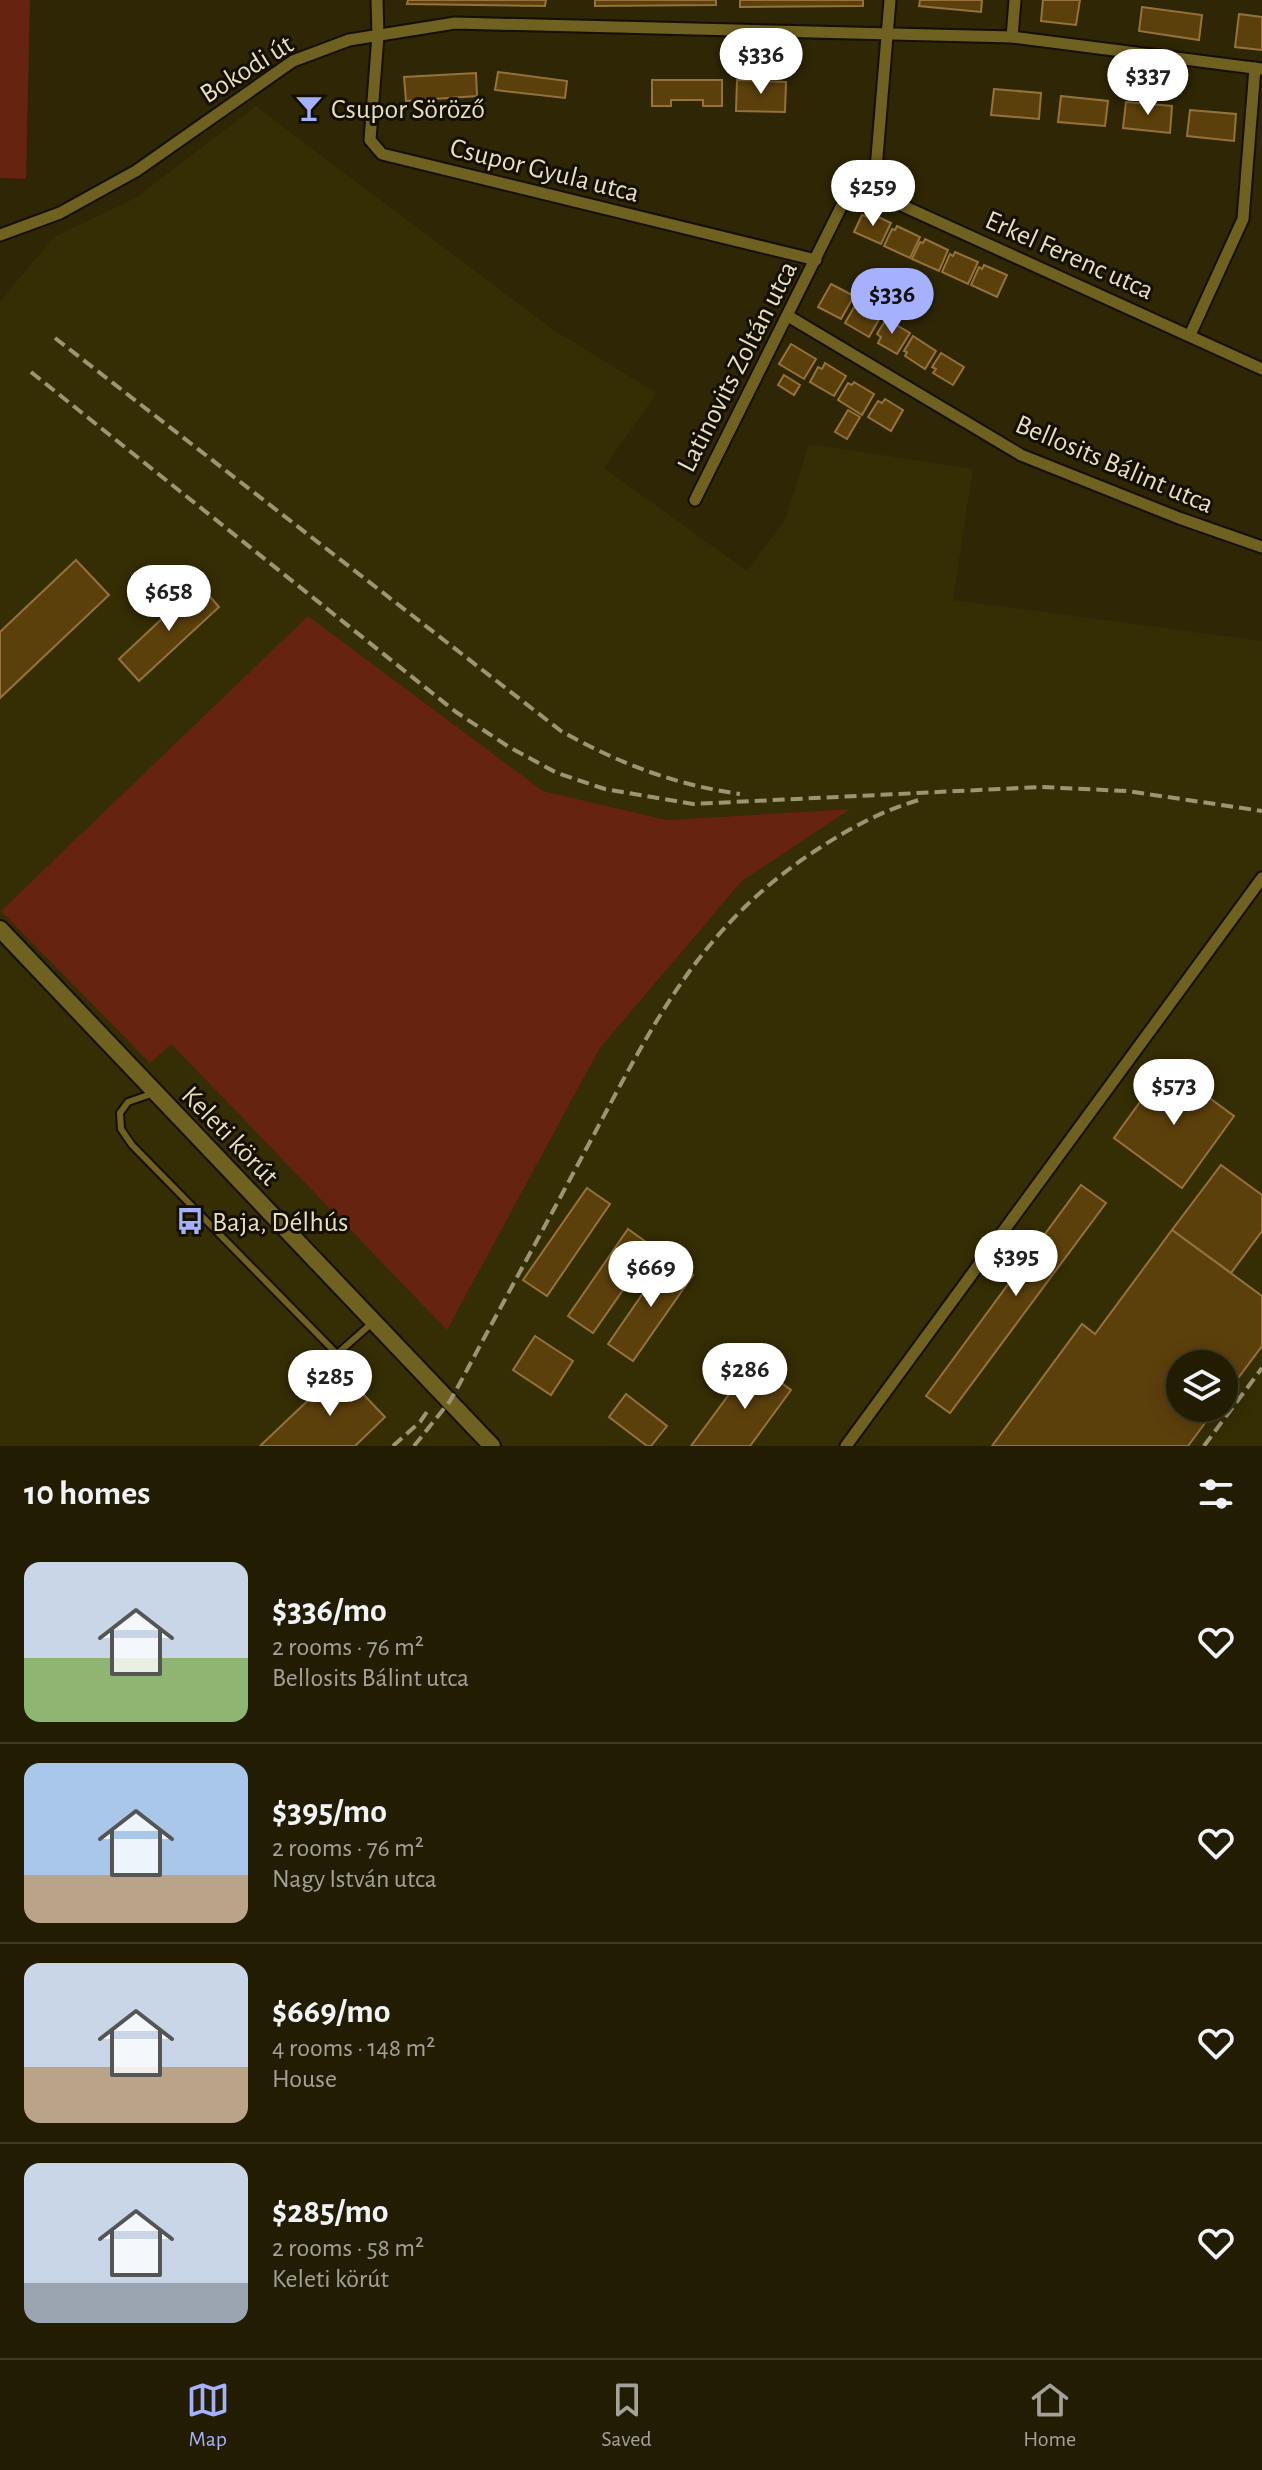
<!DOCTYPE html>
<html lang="en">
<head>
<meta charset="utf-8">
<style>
	:root { --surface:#221c03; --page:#2e2912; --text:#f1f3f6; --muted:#a2a19a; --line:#3f3a25; --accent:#a5b1fc }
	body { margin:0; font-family:"Alegreya Sans",sans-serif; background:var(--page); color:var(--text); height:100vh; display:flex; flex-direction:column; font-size:30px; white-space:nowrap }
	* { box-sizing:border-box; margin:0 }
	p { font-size:26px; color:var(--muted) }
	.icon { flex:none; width:44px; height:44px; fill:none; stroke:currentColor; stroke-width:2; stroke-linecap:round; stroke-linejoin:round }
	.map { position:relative; height:1446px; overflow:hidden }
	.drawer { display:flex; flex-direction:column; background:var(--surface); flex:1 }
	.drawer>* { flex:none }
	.buttons { position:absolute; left:1166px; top:1350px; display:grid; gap:16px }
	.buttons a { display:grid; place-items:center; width:72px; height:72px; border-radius:50%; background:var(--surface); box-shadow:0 4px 20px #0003,0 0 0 2px var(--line); font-size:40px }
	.price { position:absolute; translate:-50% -68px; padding:0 18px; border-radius:28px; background:#fff; color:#222; font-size:26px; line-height:52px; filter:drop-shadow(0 2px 4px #0008) }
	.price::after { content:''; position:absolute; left:50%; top:48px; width:24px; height:18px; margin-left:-12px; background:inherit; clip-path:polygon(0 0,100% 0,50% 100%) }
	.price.current { background:var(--accent); color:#111 }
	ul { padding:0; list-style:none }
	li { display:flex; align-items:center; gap:24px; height:200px; padding:0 24px }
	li+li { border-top:2px solid var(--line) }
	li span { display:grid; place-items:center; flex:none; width:224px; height:160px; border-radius:16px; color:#555 }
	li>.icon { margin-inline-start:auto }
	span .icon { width:96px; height:96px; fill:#fffc; stroke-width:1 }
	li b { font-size:34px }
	h2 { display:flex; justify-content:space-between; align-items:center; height:96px; padding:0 24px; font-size:34px }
	.menu { display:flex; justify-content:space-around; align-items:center; height:112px; border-top:2px solid var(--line); background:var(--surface); font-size:22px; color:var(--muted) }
	.menu a { display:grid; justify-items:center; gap:4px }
	.menu .current { color:var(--accent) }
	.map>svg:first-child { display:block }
	.built { fill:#352d04; fill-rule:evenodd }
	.green { fill:#66230f }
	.building { fill:#5c400c; stroke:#95723b; stroke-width:2 }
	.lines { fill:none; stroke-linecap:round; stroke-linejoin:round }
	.lane-casing { stroke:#140f00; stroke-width:10 }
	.street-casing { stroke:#140f00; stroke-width:15 }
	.secondary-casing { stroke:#140f00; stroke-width:20 }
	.lane { stroke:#6f611f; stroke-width:6 }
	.street { stroke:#6f611f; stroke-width:11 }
	.secondary { stroke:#6f611f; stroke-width:16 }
	.rail { stroke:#9c9473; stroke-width:4; stroke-dasharray:12 6; stroke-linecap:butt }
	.labels { text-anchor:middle; stroke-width:6; stroke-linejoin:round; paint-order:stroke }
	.street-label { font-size:28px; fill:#e6dfbf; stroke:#150f00 }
	.poi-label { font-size:28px; fill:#e6dfbf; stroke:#150f00; text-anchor:start }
</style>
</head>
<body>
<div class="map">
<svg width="1262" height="1446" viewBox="0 0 1262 1446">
	<rect width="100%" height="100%" fill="#2e2604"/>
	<path class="built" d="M256 106 552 329 657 393 604 468 747 571 785 520 809 444 973 469 953 600 1262 641V1446H0V301L54 237 137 197ZM307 617 543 791 667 820 848 809 742 881 600 1048 447 1329 170 1043ZM1180 1364H1224V1408H1180Z"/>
	<g class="green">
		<path d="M0 0H30L26 179 0 178Z"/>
		<path d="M308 616 543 791 667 820 850 809 742 881 600 1048 447 1330 171 1044 150 1063 1 911Z"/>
	</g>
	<g class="building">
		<path d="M408 0H546L545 6 407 4Z"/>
		<path d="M595 0H716V5L595 6Z"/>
		<path d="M740 0H863V6L740 7Z"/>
		<path d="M920 0H982L981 12 919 6Z"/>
		<path d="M1043 0H1080L1076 25 1041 21Z"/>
		<path d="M1142 7 1202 15 1199 40 1139 31Z"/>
		<path d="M1239 14 1262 17V50L1235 47Z"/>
		<path d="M498 72 567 81 565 98 495 90Z"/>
		<path d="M476 73 477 96 406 101 404 77Z"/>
		<path d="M652 80H722V106H703V100H671V106H652Z"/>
		<path d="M737 80 786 82 785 112 736 111Z"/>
		<path d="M994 89 1041 93 1039 119 991 115Z"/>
		<path d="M1061 96 1108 101 1105 126 1058 122Z"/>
		<path d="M1126 102 1172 106 1170 133 1123 128Z"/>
		<path d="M1190 110 1236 114 1234 141 1187 136Z"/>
		<path d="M868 212 891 223 881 244 854 232 862 215 866 216Z"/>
		<path d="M897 226 920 237 910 258 884 246 892 229 895 230Z"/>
		<path d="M925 239 948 250 939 271 912 259 920 242 923 243Z"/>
		<path d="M955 252 978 262 968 284 942 272 950 254 953 256Z"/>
		<path d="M984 265 1007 275 997 297 971 285 979 267 982 269Z"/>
		<path d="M831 284 854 296 841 319 818 307Z"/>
		<path d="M857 302 881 316 869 337 845 323Z"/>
		<path d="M886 319 910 333 897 354 878 343 881 337 877 334Z"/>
		<path d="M913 336 936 351 925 369 905 356 907 352 904 351Z"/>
		<path d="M791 344 816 359 804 379 779 364Z"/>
		<path d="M941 353 964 367 953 385 933 373 936 369 932 367Z"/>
		<path d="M825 363 846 376 834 396 810 382 818 367 822 369Z"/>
		<path d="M784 375 800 385 794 395 778 385Z"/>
		<path d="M854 382 874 394 862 415 838 400 848 383 852 385Z"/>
		<path d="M885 399 903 410 891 431 868 417 878 401 882 403Z"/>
		<path d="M848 410 860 417 847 439 835 432Z"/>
		<path d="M76 560 109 595 0 698V632Z"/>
		<path d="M199 584 219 607 139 681 119 659Z"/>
		<path d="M1166 1066 1234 1116 1182 1188 1114 1138Z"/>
		<path d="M1221 1165 1262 1195V1231L1231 1273 1172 1230Z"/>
		<path d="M1081 1185 1106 1203 950 1413 926 1396Z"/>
		<path d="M587 1188 610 1204 547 1296 523 1280Z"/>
		<path d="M628 1229 653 1247 593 1333 568 1316Z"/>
		<path d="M1172 1230 1262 1296V1346L1224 1397V1364H1180V1408H1216L1188 1446H992L1082 1324 1095 1334Z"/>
		<path d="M668 1257 693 1275 633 1361 608 1344Z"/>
		<path d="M535 1336 573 1361 551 1395 513 1370Z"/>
		<path d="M753 1362 791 1390 750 1446H691Z"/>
		<path d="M340 1370 385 1417 355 1446H260Z"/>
		<path d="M626 1394 667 1426 651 1446H647L609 1417Z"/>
	</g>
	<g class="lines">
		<g class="lane-casing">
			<path id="lane" d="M151 1094 128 1102 120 1113 121 1129 132 1145 337 1354 371 1324"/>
		</g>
		<g class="street-casing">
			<g id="street">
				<path d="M377 0 378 35 370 140 382 154 816 260"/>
				<path d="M1012 37 1015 0"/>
				<path d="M876 169 879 189 901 205 1262 369"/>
				<path d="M0 235 60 213 136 171 293 61 349 40 455 23 1012 37 1262 69"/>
				<path d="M788 316 1021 455 1179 518 1262 547"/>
				<path d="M1190 335 1243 219 1255 68"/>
				<path d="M695 500 850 189 876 169 890 0"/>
				<path d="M846 1446 1262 878"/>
			</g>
		</g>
		<g class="secondary-casing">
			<path id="secondary" d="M0 929 492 1446"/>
		</g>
		<use href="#lane" class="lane"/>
		<use href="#street" class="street"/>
		<use href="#secondary" class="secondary"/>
		<g class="rail">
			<path d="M55 338 561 731C618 763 675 785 740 794"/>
			<path d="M31 372 456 712 509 747 557 773 605 789 693 804 1041 787 1127 791 1262 811"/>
			<path d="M393 1446 420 1422 429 1409"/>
			<path d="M414 1446 450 1401 460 1383C501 1306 543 1230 584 1153 651 1029 697 926 821 847 852 827 884 810 919 800"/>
			<path d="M1204 1446 1262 1368"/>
		</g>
	</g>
	<defs>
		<g id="bar-bare" transform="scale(2.16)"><path d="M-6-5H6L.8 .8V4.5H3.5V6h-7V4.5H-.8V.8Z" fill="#a5b1fc" stroke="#150f00" stroke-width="2.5" paint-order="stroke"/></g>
		<g id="bus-bare" transform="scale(2.16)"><path d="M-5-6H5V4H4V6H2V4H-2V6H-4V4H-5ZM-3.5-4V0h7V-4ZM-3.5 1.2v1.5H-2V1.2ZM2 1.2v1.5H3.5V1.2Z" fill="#a5b1fc" stroke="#150f00" stroke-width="2.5" paint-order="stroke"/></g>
	</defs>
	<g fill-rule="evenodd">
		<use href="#bar-bare" x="309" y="108"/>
		<use href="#bus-bare" x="190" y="1221"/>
	</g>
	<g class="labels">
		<g class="street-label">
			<text transform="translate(246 68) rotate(-32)" y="10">Bokodi út</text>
			<text transform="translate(545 169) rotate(14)" y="10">Csupor Gyula utca</text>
			<text transform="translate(1070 254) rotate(24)" y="10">Erkel Ferenc utca</text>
			<text transform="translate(736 366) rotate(-63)" y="10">Latinovits Zoltán utca</text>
			<text transform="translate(1115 463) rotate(23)" y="10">Bellosits Bálint utca</text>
			<text transform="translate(231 1135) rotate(46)" y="10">Keleti körút</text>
		</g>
		<g class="poi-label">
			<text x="331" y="118">Csupor Söröző</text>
			<text x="212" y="1231">Baja, Délhús</text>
		</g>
	</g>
</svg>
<div class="buttons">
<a><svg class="icon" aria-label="layers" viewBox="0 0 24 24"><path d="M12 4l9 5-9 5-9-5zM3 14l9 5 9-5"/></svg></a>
</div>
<b class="price" style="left:761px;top:96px">$336</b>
<b class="price" style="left:1148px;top:117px">$337</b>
<b class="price" style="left:873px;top:228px">$259</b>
<b class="price current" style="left:892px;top:336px">$336</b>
<b class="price" style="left:169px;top:633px">$658</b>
<b class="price" style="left:1174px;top:1127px">$573</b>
<b class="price" style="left:1016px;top:1298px">$395</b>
<b class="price" style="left:651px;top:1309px">$669</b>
<b class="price" style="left:745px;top:1411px">$286</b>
<b class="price" style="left:330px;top:1418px">$285</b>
</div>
<section class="drawer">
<h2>10 homes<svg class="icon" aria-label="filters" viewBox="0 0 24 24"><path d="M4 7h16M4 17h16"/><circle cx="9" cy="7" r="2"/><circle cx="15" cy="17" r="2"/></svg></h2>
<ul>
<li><span style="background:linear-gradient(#c9d6e8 60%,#8fb573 0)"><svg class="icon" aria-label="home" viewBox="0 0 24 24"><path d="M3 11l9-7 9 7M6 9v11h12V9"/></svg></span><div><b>$336/mo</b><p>2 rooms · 76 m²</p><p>Bellosits Bálint utca</p></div><svg class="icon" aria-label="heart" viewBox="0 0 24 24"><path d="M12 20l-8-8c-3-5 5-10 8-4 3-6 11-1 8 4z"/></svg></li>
<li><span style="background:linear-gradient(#a9c7e8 70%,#b9a48a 0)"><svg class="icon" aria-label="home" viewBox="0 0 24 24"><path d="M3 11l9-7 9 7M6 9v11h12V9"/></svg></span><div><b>$395/mo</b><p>2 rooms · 76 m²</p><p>Nagy István utca</p></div><svg class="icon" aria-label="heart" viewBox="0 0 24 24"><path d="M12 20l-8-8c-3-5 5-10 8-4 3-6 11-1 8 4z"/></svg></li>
<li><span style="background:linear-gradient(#c9d6e8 65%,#b9a48a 0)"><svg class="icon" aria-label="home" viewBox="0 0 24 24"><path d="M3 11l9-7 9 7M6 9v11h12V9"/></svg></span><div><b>$669/mo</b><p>4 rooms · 148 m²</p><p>House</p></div><svg class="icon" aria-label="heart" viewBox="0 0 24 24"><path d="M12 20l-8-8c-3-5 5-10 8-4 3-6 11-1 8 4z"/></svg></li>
<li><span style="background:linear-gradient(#c9d6e8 75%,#9aa5b1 0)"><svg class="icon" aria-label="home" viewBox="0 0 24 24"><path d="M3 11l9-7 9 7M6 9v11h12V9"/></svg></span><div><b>$285/mo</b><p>2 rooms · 58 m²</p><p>Keleti körút</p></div><svg class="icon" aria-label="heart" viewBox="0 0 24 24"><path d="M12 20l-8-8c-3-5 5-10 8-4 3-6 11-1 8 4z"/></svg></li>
</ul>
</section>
<nav class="menu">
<a class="current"><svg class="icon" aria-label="map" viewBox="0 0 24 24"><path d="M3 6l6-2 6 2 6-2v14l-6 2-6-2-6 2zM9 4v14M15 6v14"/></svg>Map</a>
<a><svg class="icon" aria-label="saved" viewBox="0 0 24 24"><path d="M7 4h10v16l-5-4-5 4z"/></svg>Saved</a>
<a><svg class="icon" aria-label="home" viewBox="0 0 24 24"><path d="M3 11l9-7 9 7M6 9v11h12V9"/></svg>Home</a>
</nav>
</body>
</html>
